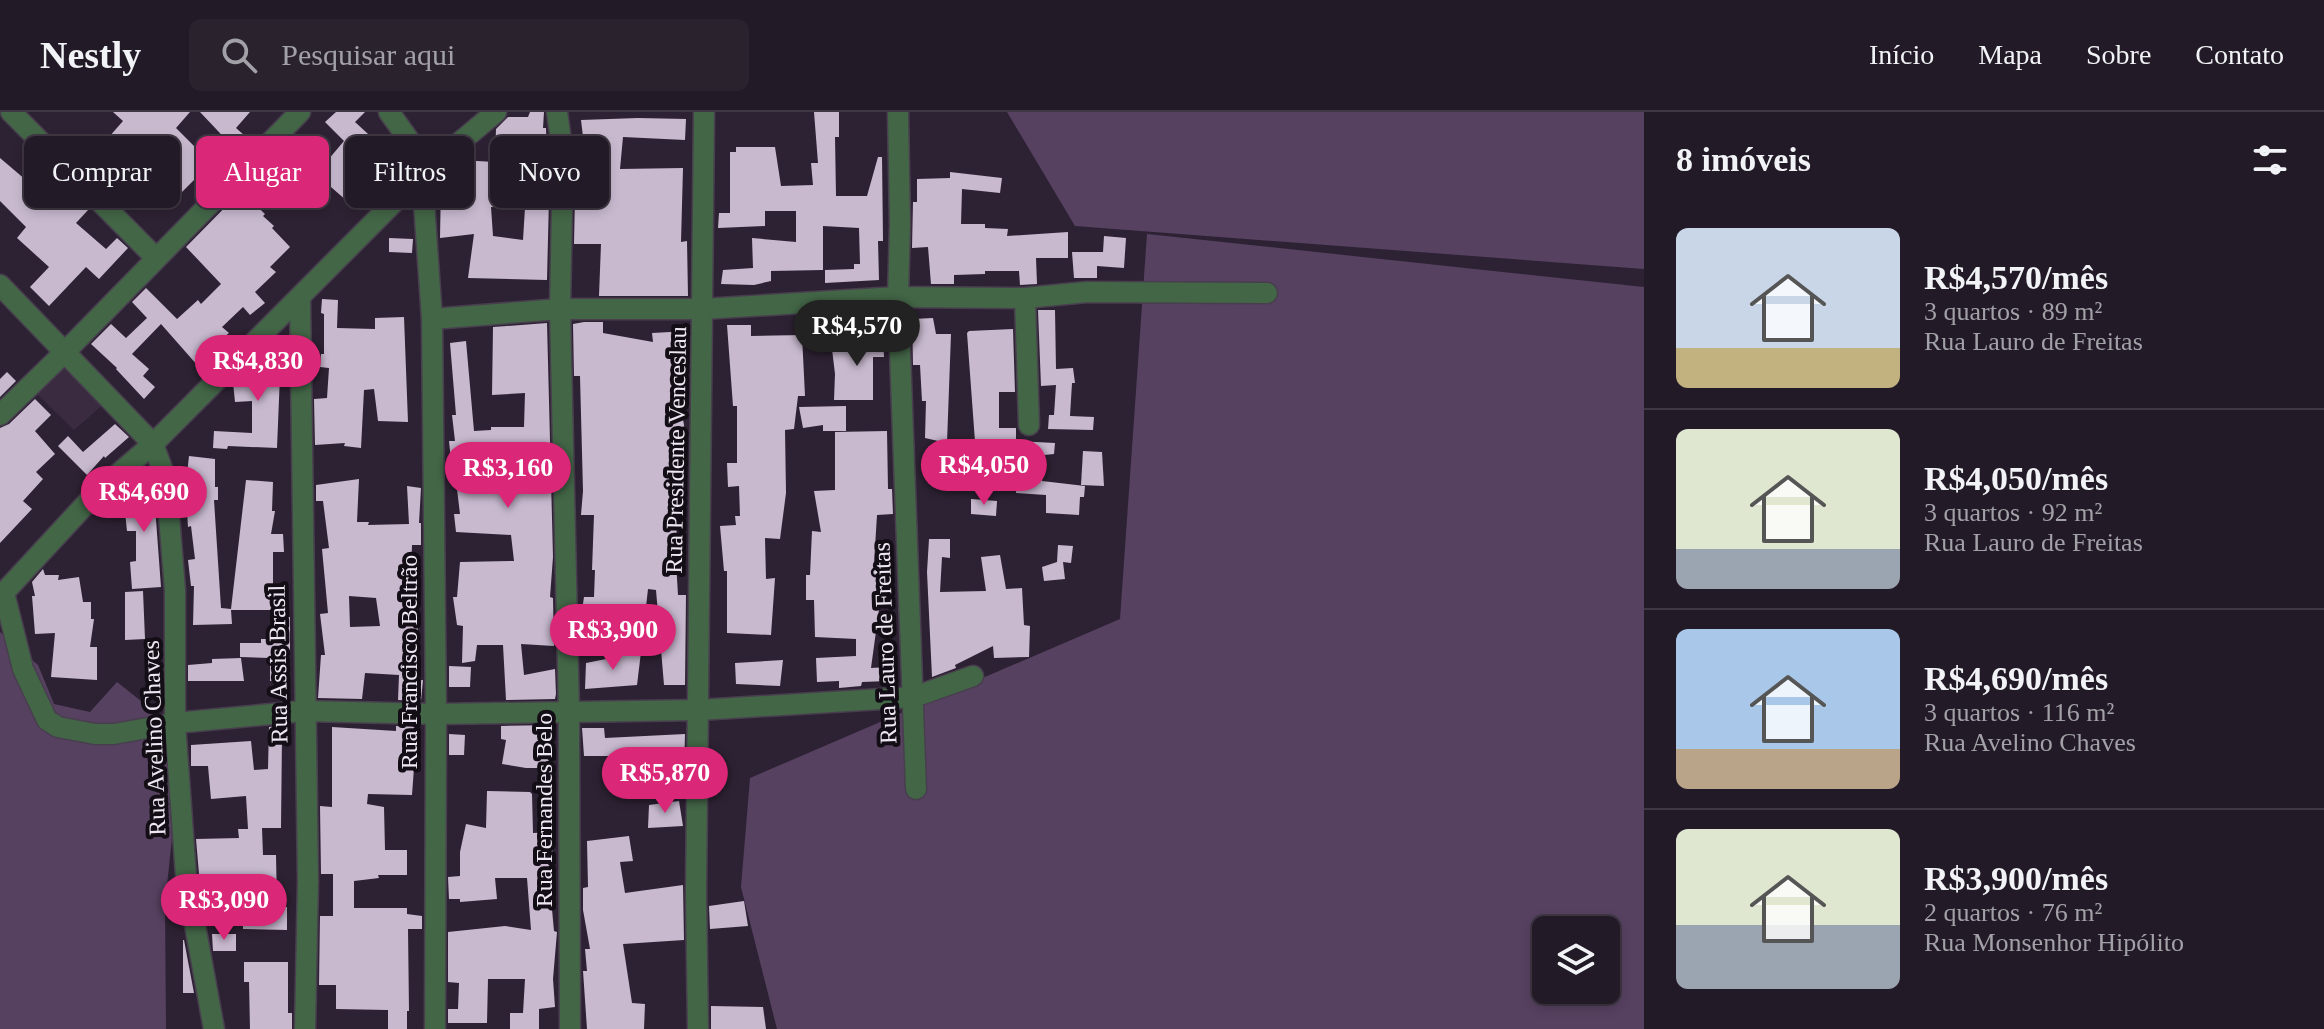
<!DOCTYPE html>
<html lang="pt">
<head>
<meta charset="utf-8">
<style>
	:root { --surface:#221a26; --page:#2a232e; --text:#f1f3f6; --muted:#a2a1a7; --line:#3f3843; --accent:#db2777 }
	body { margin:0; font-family:"Times New Roman",serif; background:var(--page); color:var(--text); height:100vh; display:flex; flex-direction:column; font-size:30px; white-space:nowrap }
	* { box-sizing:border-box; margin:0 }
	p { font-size:26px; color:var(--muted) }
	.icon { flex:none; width:44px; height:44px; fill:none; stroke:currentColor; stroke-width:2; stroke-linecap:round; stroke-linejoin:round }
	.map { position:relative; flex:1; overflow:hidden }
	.details { display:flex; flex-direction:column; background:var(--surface); width:680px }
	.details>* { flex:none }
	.guide { position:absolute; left:24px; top:24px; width:760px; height:72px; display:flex; gap:16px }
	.tools { position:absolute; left:1532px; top:804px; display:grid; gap:16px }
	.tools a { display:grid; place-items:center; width:88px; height:88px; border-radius:12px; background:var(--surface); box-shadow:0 4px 12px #0003,0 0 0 2px var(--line); font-size:40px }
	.price { position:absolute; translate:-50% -68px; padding:0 18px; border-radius:28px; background:var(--accent); color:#fff; font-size:26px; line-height:52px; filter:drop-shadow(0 2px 4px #0008) }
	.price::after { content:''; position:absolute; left:50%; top:48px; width:24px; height:18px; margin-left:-12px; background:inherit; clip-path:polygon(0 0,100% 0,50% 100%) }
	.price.selected { background:#222; color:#fff }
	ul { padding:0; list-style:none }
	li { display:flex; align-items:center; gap:24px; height:200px; padding:0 32px }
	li+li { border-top:2px solid var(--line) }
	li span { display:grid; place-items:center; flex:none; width:224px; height:160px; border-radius:12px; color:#555 }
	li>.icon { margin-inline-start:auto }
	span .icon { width:96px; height:96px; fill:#fffc; stroke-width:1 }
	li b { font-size:34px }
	h2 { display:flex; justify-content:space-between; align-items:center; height:96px; padding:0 32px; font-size:34px }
	.pill { padding:0 28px; border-radius:12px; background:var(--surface); box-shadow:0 4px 12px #0003,0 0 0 2px var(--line); font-size:28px; line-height:72px }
	.pill.selected { background:var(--accent); color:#fff }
	header { display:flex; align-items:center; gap:48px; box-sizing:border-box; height:112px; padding:0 40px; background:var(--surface); border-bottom:2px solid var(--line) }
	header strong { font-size:38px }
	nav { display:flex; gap:44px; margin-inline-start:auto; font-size:28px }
	.search { width:560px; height:72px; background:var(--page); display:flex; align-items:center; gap:20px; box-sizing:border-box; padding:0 28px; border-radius:12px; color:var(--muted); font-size:30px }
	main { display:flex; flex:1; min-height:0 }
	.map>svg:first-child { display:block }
	.built { fill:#3a2b41 }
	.green { fill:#574161; fill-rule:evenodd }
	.building { fill:#c8b9cf; fill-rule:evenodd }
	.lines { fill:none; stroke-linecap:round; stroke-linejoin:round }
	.minor-casing { stroke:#483e4e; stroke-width:23 }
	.minor { stroke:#436647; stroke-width:20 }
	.labels { text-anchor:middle; stroke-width:8; stroke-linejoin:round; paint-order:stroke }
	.street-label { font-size:24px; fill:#efe7f3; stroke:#130e15 }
</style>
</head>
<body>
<header>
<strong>Nestly</strong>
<div class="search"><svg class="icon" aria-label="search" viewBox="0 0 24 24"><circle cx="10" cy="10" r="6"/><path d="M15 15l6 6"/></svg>Pesquisar aqui</div>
<nav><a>Início</a><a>Mapa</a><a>Sobre</a><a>Contato</a></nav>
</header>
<main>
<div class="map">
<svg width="1644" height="917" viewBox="0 0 1644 917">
	<rect width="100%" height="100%" fill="#2d2233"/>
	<path class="built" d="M62 254 107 289 74 318 36 281Z"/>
	<g class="green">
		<path d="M1007 0H1644V157L1075 114Z"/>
		<path d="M1147 122 1644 175V917H777L741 775 750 666 1120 507ZM1546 818H1606V878H1546Z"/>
		<path d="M0 520 38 553 54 592 90 600 117 570 146 593 169 626 172 725 165 793 166 917H0Z"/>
	</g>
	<g class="building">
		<path d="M113 0H190L176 16 200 40 197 43 208 54 180 82 177 79 162 94 125 58 116 68 104 58 109 53 95 41 123 9Z"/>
		<path d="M200 0H250L236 16 245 24 234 36Z"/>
		<path d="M336 0H365L355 10 379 32 390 24 396 32 347 89 316 62 344 29 325 10Z"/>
		<path d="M530 0H544L543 16H546L547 45H550L547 168 468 166 474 122 440 126 441 71H448V57L459 48 495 50 496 17 508 5H528ZM491 95 525 96 523 128 493 124Z"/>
		<path d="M814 0H839V25H835L836 84H867L878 45H882L883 129H878L879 168 825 171V158L854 157V152H860L859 116 823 114V158L771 159V169L754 173 721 172 723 158 753 156 752 126 796 130V99H765V114L718 116 719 101H730V40H736V35H775L781 74 813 73 811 51H818Z"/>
		<path d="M638 6 686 7 685 28 623 25 620 57 683 56 681 130 687 129 688 184H599L601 132H574L575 84H588L579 33H584L581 8Z"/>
		<path d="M287 37 310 62 296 75 293 73 276 91 255 66Z"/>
		<path d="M0 46 33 74 52 60 89 97 76 111 106 137 117 126 128 136 99 167 86 155 49 194 30 175 49 155 17 126 26 115 0 89Z"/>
		<path d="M950 60 1002 66 1000 81 962 77 961 112H985V116L1008 117 1007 124 1068 120V146H1036L1037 172 1020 173 1019 159H985V162L954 163V172H931L928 135 912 136 913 90H917V67L950 66Z"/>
		<path d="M241 79 265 102 263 104 274 114 272 116 290 135 270 155 276 160 255 180 265 191 250 203 243 195 222 215 229 221 217 231H223L198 254 161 212 132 242 149 257 143 264 155 275 144 287 116 257 117 256 91 232 111 212 126 226 147 206 132 190 146 176 177 207 198 188 201 192 221 172 186 135Z"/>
		<path d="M1104 124 1126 126 1124 156 1097 154V166H1074L1072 140H1103Z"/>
		<path d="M389 126 413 127 412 141 389 140Z"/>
		<path d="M322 187 338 188 337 216 375 217V206L404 205 408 310 378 309 374 277 364 278 361 336 344 334 345 331 315 333 314 287 327 286 329 256 320 255 321 242H324V202L321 201Z"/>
		<path d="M1038 198H1055L1056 257 1073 256 1075 271H1072L1070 304 1094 305 1093 318 1048 317 1049 303H1054L1056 273 1041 274Z"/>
		<path d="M933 206 936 222H951L947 331 925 326 926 289H922L920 253H913L912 207Z"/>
		<path d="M584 210H603V221L653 230 652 221 689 219V241H681L682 270 687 269V291H680L686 324 685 345 676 346 675 399 679 451 676 450 678 483H686L685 573H664L656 478 648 477 641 539 581 535 580 512 584 485H594L595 458H592L594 403H581L583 379 580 264H574L573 212Z"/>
		<path d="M547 211 553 445 550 485 553 486 554 534 521 532 524 563 555 557 556 582 555 587 506 588 503 533H477L475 549 462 551 463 514 457 513 453 485H457L460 450 514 449 511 423 456 420 454 402H460L457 377 462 376 458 348H451L449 329H455L452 303H456L450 231 466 229 474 319 491 318V315H524L525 281 492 283 493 215Z"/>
		<path d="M727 213H751V224L802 223 805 284H798L794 317 785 318 786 381 780 427 765 426 766 467 775 466 771 523 727 521V459H724L720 414 736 413 735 404H740L739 374 728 375 727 351H737V294H733Z"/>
		<path d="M1013 217 1015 280H999V316H1016V329L1055 331 1054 342 1044 343 1042 369 1085 374 1084 385H1080L1079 403 1046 401V383L1016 381 1018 343H976L967 221 969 219Z"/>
		<path d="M883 219 884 245H873V288H834L835 262 832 237H860L859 220Z"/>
		<path d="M272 231H284V263H280L277 336 228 334 227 337 213 336 214 319 252 321V289L235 290 233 270 246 257 267 255V236Z"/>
		<path d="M7 260 16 269 0 285V267Z"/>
		<path d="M35 287 51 303 35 319 55 342 36 360 43 367 23 389 32 397 0 431V316L9 312Z"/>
		<path d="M846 294V319H823V313L803 316 799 295Z"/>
		<path d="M115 312 129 325 105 346 104 344 87 363 58 334 68 324 83 340Z"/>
		<path d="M887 319 888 377H892L893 402 877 403 874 451H891L886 491 880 490 871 556 888 555V569L862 570 861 574 839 576V569L817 570 816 546 856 544V527L815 525 814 488H806V463H810L812 419 821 420 814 379 835 378V320Z"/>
		<path d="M1083 339 1102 340 1104 374 1081 373Z"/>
		<path d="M189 344 215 347V375H218V388H214L221 496 231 497 246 368 273 370 272 399H275L271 422H283L284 440H273V473H283L282 498H231L232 512 193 513 194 474H191L188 448 195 447 191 414 188 415 187 400 193 399 191 362H187Z"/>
		<path d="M949 350 970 352 968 371 948 369Z"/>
		<path d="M147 354 154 381 161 475 132 477 130 450 136 449V419H127L123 381H138L140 360Z"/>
		<path d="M359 367 357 410H369L368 413 409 412 407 374 421 376 419 411H421V433H412L411 461H415L413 487H419L416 569 423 568 421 589 398 588 399 563 365 561 362 587 318 586 321 543H325L320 502 328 501 322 437 329 436 323 389H316V373ZM349 484 376 486 380 514 350 515Z"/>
		<path d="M971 387 997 389 996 404 971 402Z"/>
		<path d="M929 427H950V446L942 445 940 480 986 479 981 445 1000 443 1006 477 1022 476 1024 513 1030 514 1029 545 994 546 993 534 955 553 956 556 932 565 927 460Z"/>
		<path d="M1058 433 1073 434 1071 451 1063 450 1065 467 1044 469 1042 455 1057 450Z"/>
		<path d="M43 457 45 463H59L58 468 79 465 83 490H91V507H94L90 535H97V568L51 565 55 521 35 522 32 484H35L32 470Z"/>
		<path d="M143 479 145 527 125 528V480Z"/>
		<path d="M290 505V546H284L283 569H270V546L240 545V531H261V527H274L273 506Z"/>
		<path d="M641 540 637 573 585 577 586 551Z"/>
		<path d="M241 546 244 569H188V553L212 551V547Z"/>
		<path d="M783 548 780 574 736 572 735 551Z"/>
		<path d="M449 554 471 555 470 575H449Z"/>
		<path d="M289 613 290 621 282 623 281 716H262L263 743H276L277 795H287V818L243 817V788H204L203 767H200L199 762 196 727 239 726 238 717H248L246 684 211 687 208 654H191V633L251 629 254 658 268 657 269 615Z"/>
		<path d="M554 613V627H549V656H526L502 652 506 628 501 627V614Z"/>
		<path d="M396 614 417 615 412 683 368 682 367 692 384 695 385 738H407V763H378L379 766 354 769V796H407V802L422 804V817H408L409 899H407V917H388V898L336 897V873H319L320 804H333V762H321L320 694 332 695V615L396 619Z"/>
		<path d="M582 616H604L605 626 685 622 684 663 614 666 613 644H584Z"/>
		<path d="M449 622 465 623 464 643H449Z"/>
		<path d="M487 679 530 680 532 682 533 721 553 720 552 776H550L554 819 557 820 553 867 555 895 539 897V917H510V901H523L525 867H488L487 911H448V897H458L459 871 448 870V820L505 814 531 818 527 766H495L497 787 460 790V787H449L448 765 460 764V740L466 712 486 716Z"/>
		<path d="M679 689 683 714 648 716 649 693Z"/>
		<path d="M629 724 633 749 620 750 625 781 683 773 684 828 623 832 632 891 645 892 644 917H587L583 859H587L585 837H590L583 798V776L588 775 587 729Z"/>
		<path d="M744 789 748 814 710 817 709 794Z"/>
		<path d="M212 822H236V839H213Z"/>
		<path d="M183 828H184L194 881H183Z"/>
		<path d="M244 850H288V901H292V917H250L249 870H244Z"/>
		<path d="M711 894 763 895 766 917H711Z"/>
	</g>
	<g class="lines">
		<g class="minor-casing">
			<g id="minor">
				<path d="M11 0 156 146"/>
				<path d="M389 0 411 31 422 62 432 207 436 602 435 917"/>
				<path d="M557 0 563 43 560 197 569 601 570 917"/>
				<path d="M898 0 900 113 898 185 916 677"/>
				<path d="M0 173 153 332 163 359 167 379 175 478V611L186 764 214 917"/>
				<path d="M300 185 308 768 305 917"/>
				<path d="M1025 186 1029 313"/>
				<path d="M432 207 560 197H703L898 185 1025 186 1087 180 1267 181"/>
				<path d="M0 303 65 240 300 0"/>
				<path d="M4 481 23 557 47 608 58 615 95 622H114L175 611 304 599 436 602 699 598 914 585 973 564"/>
				<path d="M0 485 96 381 153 332 422 62 496 0"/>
				<path d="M698 917 696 782 704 0"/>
			</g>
		</g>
		<use href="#minor" class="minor"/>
	</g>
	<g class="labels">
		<g class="street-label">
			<text transform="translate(676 338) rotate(-89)" y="8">Rua Presidente Venceslau</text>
			<text transform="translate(885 531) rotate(-92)" y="8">Rua Lauro de Freitas</text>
			<text transform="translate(409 550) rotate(-90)" y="8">Rua Francisco Beltrão</text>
			<text transform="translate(278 552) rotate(-91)" y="8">Rua Assis Brasil</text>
			<text transform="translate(154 626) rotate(-92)" y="8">Rua Avelino Chaves</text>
			<text transform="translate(544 698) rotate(-90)" y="8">Rua Fernandes Belo</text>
		</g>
	</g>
</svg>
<div class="tools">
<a><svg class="icon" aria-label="layers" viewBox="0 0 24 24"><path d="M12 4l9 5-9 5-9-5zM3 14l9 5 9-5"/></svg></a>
</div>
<b class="price selected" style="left:857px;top:256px">R$4,570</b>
<b class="price" style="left:258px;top:291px">R$4,830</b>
<b class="price" style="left:984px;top:395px">R$4,050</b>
<b class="price" style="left:508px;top:398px">R$3,160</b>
<b class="price" style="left:144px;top:422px">R$4,690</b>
<b class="price" style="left:613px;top:560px">R$3,900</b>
<b class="price" style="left:665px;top:703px">R$5,870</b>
<b class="price" style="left:224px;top:830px">R$3,090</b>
<div class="guide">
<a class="pill">Comprar</a>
<a class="pill selected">Alugar</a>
<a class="pill">Filtros</a>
<a class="pill">Novo</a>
</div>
</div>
<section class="details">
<h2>8 imóveis<svg class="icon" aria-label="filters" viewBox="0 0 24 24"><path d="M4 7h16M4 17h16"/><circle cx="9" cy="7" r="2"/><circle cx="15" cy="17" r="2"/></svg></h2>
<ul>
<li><span style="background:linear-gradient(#c9d6e8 75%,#c2b280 0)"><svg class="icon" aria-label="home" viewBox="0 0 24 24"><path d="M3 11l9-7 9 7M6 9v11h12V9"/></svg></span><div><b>R$4,570/mês</b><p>3 quartos · 89 m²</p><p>Rua Lauro de Freitas</p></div></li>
<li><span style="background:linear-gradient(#dfe7d0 75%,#9aa5b1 0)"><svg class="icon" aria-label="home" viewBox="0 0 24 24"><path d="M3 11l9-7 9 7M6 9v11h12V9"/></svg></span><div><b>R$4,050/mês</b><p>3 quartos · 92 m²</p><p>Rua Lauro de Freitas</p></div></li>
<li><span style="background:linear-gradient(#a9c7e8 75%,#b9a48a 0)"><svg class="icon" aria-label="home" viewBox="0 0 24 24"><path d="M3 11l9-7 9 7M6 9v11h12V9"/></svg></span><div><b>R$4,690/mês</b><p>3 quartos · 116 m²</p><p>Rua Avelino Chaves</p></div></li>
<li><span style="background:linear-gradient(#dfe7d0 60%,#9aa5b1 0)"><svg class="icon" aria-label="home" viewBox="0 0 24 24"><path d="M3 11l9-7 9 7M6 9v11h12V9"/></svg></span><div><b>R$3,900/mês</b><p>2 quartos · 76 m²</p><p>Rua Monsenhor Hipólito</p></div></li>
</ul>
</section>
</main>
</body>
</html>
